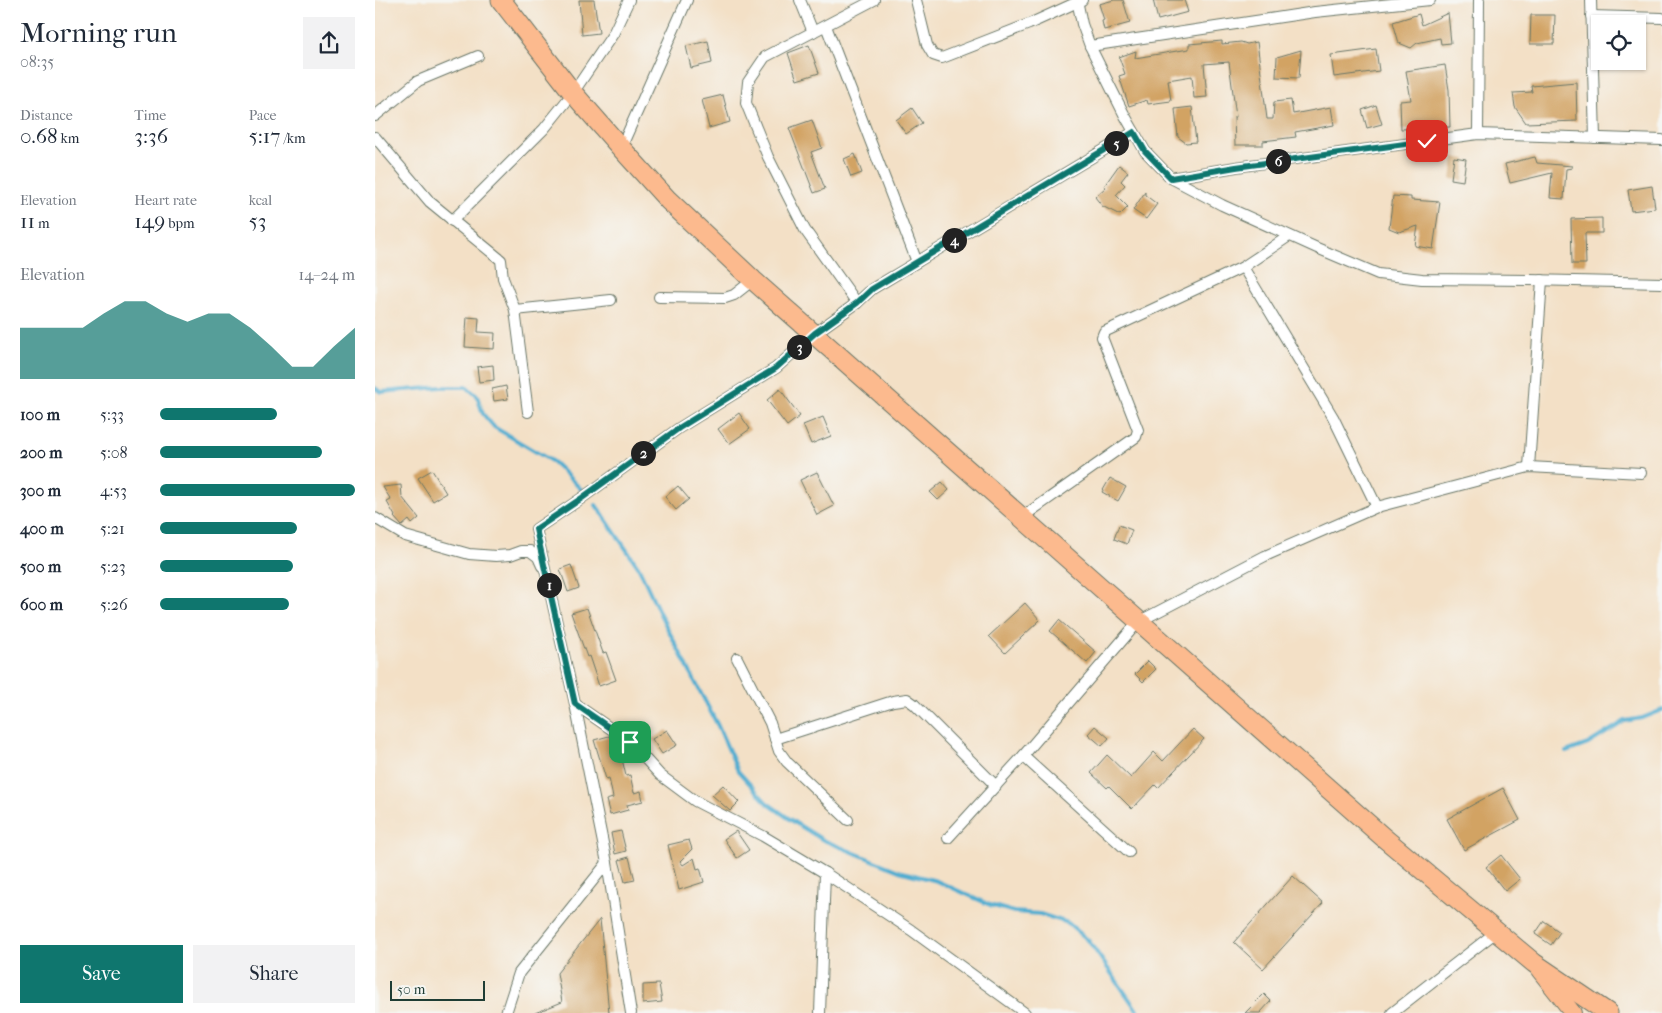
<!DOCTYPE html>
<html lang="en">
<head>
<meta charset="utf-8">
<style>
	body { margin:0; font-family:"IM FELL French Canon",serif; background:#f2f2f3; color:#1f2937; height:100vh; display:flex; flex-direction:column; font-size:19px; white-space:nowrap }
	* { box-sizing:border-box; margin:0 }
	p { font-size:16px; color:#747a83 }
	.icon { flex:none; width:28px; height:28px; fill:none; stroke:currentColor; stroke-width:2; stroke-linecap:round; stroke-linejoin:round }
	.map { position:relative; flex:1; overflow:hidden }
	.side { display:flex; flex-direction:column; background:#fff; width:375px }
	.side>* { flex:none }
	.buttons { position:absolute; left:1216px; top:15px; display:grid; gap:10px }
	.buttons a { display:grid; place-items:center; width:55px; height:55px; border-radius:0px; background:#fff; box-shadow:0 1px 4px #0004; font-size:25px }
	.scale { position:absolute; left:15px; bottom:12px; width:95px; box-sizing:border-box; padding-left:5px; border:2px solid #1f3d34; border-top:0; font-size:14px; line-height:18px; white-space:nowrap; color:#1f3d34; -webkit-text-stroke:4px #f6f6f2; paint-order:stroke }
	.pin { position:absolute; display:grid; place-items:center; width:42px; height:42px; color:#fff; margin:-21px; border-radius:10px; box-shadow:0 2px 8px #0006 }
	.km { position:absolute; width:25px; height:25px; margin:-12px; border-radius:50%; background:#222; color:#fff; font-size:14px; line-height:25px; text-align:center }
	.round { display:grid; place-items:center; flex:none; width:52px; height:52px; border-radius:0px; background:#f2f2f3 }
	.headline { display:flex; align-items:center; justify-content:space-between; height:85px; padding:0 20px }
	h1 { font-size:28px; font-weight:600; line-height:38px }
	.stats { display:grid; grid-template-columns:repeat(3,1fr); gap:8px; height:85px; padding:5px 20px }
	.stats div { display:grid; align-content:center }
	.stats b { font-size:21px; font-weight:600 }
	.stats small { font-size:14px; font-weight:400 }
	.stats p { font-size:14px }
	.chart { height:140px; padding:10px 20px }
	.chart p { display:flex; justify-content:space-between }
	.chart svg { width:100%; height:90px; margin-top:5px; fill:#0f766e; opacity:.7 }
	.cta { display:flex; gap:10px; margin-top:auto; padding:10px 20px }
	.cta a { flex:1; height:58px; border-radius:0px; background:#0f766e; color:#fff; font-size:20px; font-weight:600; line-height:58px; text-align:center }
	.cta a+a { background:#f2f2f3; color:#1f2937 }
	ul { padding:0 20px; list-style:none; font-size:16px }
	li { display:grid; grid-template-columns:80px 60px 1fr; align-items:center; height:38px }
	li i { height:12px; border-radius:6px; background:#0f766e }
	main { display:flex; flex:1; min-height:0 }
	.map>svg:first-child { display:block }
	.lines { fill:none; stroke-linecap:round; stroke-linejoin:round }
	.stream { stroke:#52add0; stroke-width:4 }
	.building { fill:#d2a364 }
	.street-casing { stroke:#697667; stroke-width:12 }
	.primary-casing { stroke:#697667; stroke-width:18 }
	.highway-casing { stroke:#697667; stroke-width:21 }
	.street { stroke:#fff; stroke-width:10 }
	.primary { stroke:#fcba8e; stroke-width:16 }
	.highway { stroke:#fcba8e; stroke-width:19 }
	.route-casing { stroke:#fff; stroke-width:10 }
	.route { stroke:#0f766e; stroke-width:6 }
</style>
</head>
<body>
<main>
<section class="side">
<div class="headline"><div><h1>Morning run</h1><p>08:35</p></div><a class="round"><svg class="icon" aria-label="share" viewBox="0 0 24 24"><path d="M12 15V3M7 8l5-5 5 5M5 13v7h14v-7"/></svg></a></div>
<div class="stats">
<div><p>Distance</p><b>0.68<small> km</small></b></div>
<div><p>Time</p><b>3:36</b></div>
<div><p>Pace</p><b>5:17<small> /km</small></b></div>
</div>
<div class="stats">
<div><p>Elevation</p><b>11<small> m</small></b></div>
<div><p>Heart rate</p><b>149<small> bpm</small></b></div>
<div><p>kcal</p><b>53</b></div>
</div>
<div class="chart"><p><span>Elevation</span>14–24 m</p>
<svg viewBox="0 0 160 44" preserveAspectRatio="none"><path d="M0 44V19L10 19L20 19L30 19L40 12L50 6L60 6L70 12L80 16L90 12L100 12L110 19L120 28L130 38L140 38L150 28L160 19V44z"/></svg>
</div>
<ul>
<li><b>100 m</b>5:33<i style="width:60%"></i></li>
<li><b>200 m</b>5:08<i style="width:83%"></i></li>
<li><b>300 m</b>4:53<i style="width:100%"></i></li>
<li><b>400 m</b>5:21<i style="width:70%"></i></li>
<li><b>500 m</b>5:23<i style="width:68%"></i></li>
<li><b>600 m</b>5:26<i style="width:66%"></i></li>
</ul>
<div class="cta"><a>Save</a><a>Share</a></div>
</section>
<div class="map">
<svg width="1287" height="1013" viewBox="0 0 1287 1013">
	<rect width="100%" height="100%" fill="#f6f6f2"/>
	<filter id="ink" filterUnits="userSpaceOnUse"><feTurbulence type="fractalNoise" baseFrequency=".02" numOctaves="2"/><feDisplacementMap in="SourceGraphic" scale="10" xChannelSelector="R" yChannelSelector="G"/><feConvolveMatrix kernelMatrix="1 2 1 2 8 2 1 2 1" color-interpolation-filters="sRGB"/></filter>
	<filter id="wash" filterUnits="userSpaceOnUse"><feTurbulence type="fractalNoise" baseFrequency=".0096" numOctaves="4" result="noise"/><feDisplacementMap in="SourceGraphic" scale="20" xChannelSelector="R" yChannelSelector="G"/><feGaussianBlur stdDeviation="1.12" result="paint"/><feColorMatrix in="noise" values="0 0 0 0 0 0 0 0 0 0 0 0 0 0 0 0 0 1.4 0 .05"/><feComposite in="paint" operator="in"/></filter>
	<g filter="url(#wash)">
		<rect width="100%" height="100%" fill="#f3e0c6"/>
		<g class="lines">
			<g class="stream">
				<polyline points="0,388 6,392 66,387 92,387 102,396 108,414 119,427 178,462 211,494"/>
				<polyline points="221,505 264,568 285,614 343,726 363,771 392,803 419,822 448,840 524,871 562,881 615,905 639,912 665,914 693,923 713,940 764,1013"/>
				<polyline points="1191,752 1213,744 1250,721 1267,718 1287,710"/>
			</g>
		</g>
		<g id="blocks">
			<g class="building">
				<polygon points="204,0 219,0 224,33 207,35"/>
				<polygon points="739,0 748,0 755,23 729,30 727,21 729,20 724,4"/>
				<polygon points="778,0 809,0 813,12 783,20"/>
				<polygon points="1073,13 1076,43 1066,44 1065,38 1042,43 1036,48 1024,43 1018,22 1044,14 1047,25"/>
				<polygon points="1156,15 1180,15 1179,44 1155,44"/>
				<polygon points="333,41 337,63 316,68 311,46"/>
				<polygon points="847,41 847,44 866,42 872,44 882,42 892,119 898,119 899,102 916,100 918,114 956,107 959,125 920,132 921,137 888,141 888,145 860,145 859,117 861,117 854,62 829,64 832,97 819,98 817,76 793,80 796,101 773,104 772,100 754,106 744,76 750,74 744,57 761,51 760,58 814,49 814,44"/>
				<polygon points="434,45 444,73 422,80 413,53"/>
				<polygon points="1001,49 1004,71 959,77 956,55"/>
				<polygon points="926,50 924,78 901,77 902,57"/>
				<polygon points="1070,65 1074,90 1075,127 1026,129 1025,101 1036,100 1031,71"/>
				<polygon points="1201,82 1202,121 1151,123 1140,107 1138,93 1157,92 1156,86"/>
				<polygon points="348,95 355,122 334,128 327,100"/>
				<polygon points="1001,105 1007,124 992,128 987,110"/>
				<polygon points="817,107 821,142 811,143 803,137 800,109"/>
				<polygon points="537,108 547,123 531,134 521,120"/>
				<polygon points="437,120 447,148 436,152 450,189 439,193 414,128"/>
				<polygon points="480,154 487,173 476,177 469,159"/>
				<polygon points="1079,157 1091,159 1088,181 1076,179"/>
				<polygon points="1160,157 1162,163 1197,166 1197,168 1191,169 1189,199 1175,198 1177,173 1135,183 1130,164"/>
				<polygon points="744,165 753,172 746,181 750,185 741,195 753,207 745,215 727,206 720,197 731,187 729,186"/>
				<polygon points="1277,186 1280,208 1256,211 1253,190"/>
				<polygon points="770,192 770,195 782,204 771,219 758,210"/>
				<polygon points="1018,196 1036,197 1036,200 1065,202 1058,249 1040,246 1043,226 1024,232 1014,228"/>
				<polygon points="1227,218 1227,233 1210,233 1211,264 1197,264 1196,219"/>
				<polygon points="92,317 104,318 103,332 120,333 119,349 90,347"/>
				<polygon points="118,365 119,380 104,382 102,367"/>
				<polygon points="131,386 133,399 119,401 117,389"/>
				<polygon points="405,389 425,416 412,426 392,400"/>
				<polygon points="364,413 375,429 354,444 343,429"/>
				<polygon points="448,417 456,436 436,444 428,425"/>
				<polygon points="57,470 71,493 58,501 43,478"/>
				<polygon points="442,472 459,506 442,515 425,480"/>
				<polygon points="735,478 751,487 743,501 727,492"/>
				<polygon points="567,482 574,490 563,500 555,492"/>
				<polygon points="26,485 27,497 44,518 37,524 34,520 27,526 19,517 20,516 12,502 16,500 8,487"/>
				<polygon points="303,486 314,499 301,510 290,497"/>
				<polygon points="744,525 757,530 752,544 739,539"/>
				<polygon points="196,565 204,588 193,592 185,569"/>
				<polygon points="650,603 665,620 630,653 614,636"/>
				<polygon points="212,608 228,653 231,652 241,680 224,686 214,656 212,657 196,613"/>
				<polygon points="684,620 721,652 712,663 675,631"/>
				<polygon points="773,661 781,669 768,682 760,674"/>
				<polygon points="720,726 734,738 727,746 713,734"/>
				<polygon points="818,729 829,739 783,788 780,785 757,809 734,786 732,788 716,773 732,755 756,778 779,752 788,761"/>
				<polygon points="292,730 302,745 287,754 277,739"/>
				<polygon points="234,736 243,742 251,776 255,775 259,793 266,791 268,801 252,805 253,810 235,815 231,800 238,798 234,778 231,779 219,740"/>
				<polygon points="348,785 364,802 355,811 337,795"/>
				<polygon points="1128,788 1145,820 1089,850 1072,819"/>
				<polygon points="246,831 251,851 240,854 236,833"/>
				<polygon points="361,831 374,850 362,858 349,839"/>
				<polygon points="314,840 317,849 305,861 308,865 319,858 322,869 325,868 329,882 304,890 293,845"/>
				<polygon points="1126,855 1145,879 1130,891 1111,867"/>
				<polygon points="254,857 260,880 250,882 244,860"/>
				<polygon points="918,876 948,903 888,969 859,942"/>
				<polygon points="225,919 234,1013 160,1013 187,1002 182,973"/>
				<polygon points="1169,921 1185,932 1176,945 1160,934"/>
				<polygon points="284,984 287,1002 268,1004 268,985"/>
				<polygon points="889,994 896,1001 885,1013 870,1013"/>
			</g>
		</g>
	</g>
	<g filter="url(#ink)">
		<use href="#blocks" fill-opacity="0" stroke="#697667" stroke-width="1"/>
		<g class="lines">
			<defs>
				<g id="street">
					<polyline points="425,0 438,32"/>
					<polyline points="541,0 552,45 558,55 567,58 654,24 707,0"/>
					<polyline points="702,0 707,24 715,46 749,114 770,151 796,178 847,205 942,248 1003,274 1047,279 1155,280 1287,283"/>
					<polyline points="1216,0 1220,138"/>
					<polyline points="1216,16 1287,18"/>
					<polyline points="451,26 542,262"/>
					<polyline points="715,46 940,12 1055,0"/>
					<polyline points="0,116 43,81 103,56"/>
					<polyline points="1103,134 1104,0"/>
					<polyline points="0,137 55,202 126,260 128,278 140,310 153,412"/>
					<polyline points="246,148 312,0"/>
					<polyline points="796,178 861,167 1103,134 1287,140"/>
					<polyline points="77,221 169,129 198,93 238,34 254,0"/>
					<polyline points="868,267 958,417 1002,507"/>
					<polyline points="284,297 350,298 359,295 378,280"/>
					<polyline points="482,303 430,230 393,157 371,103 373,82 390,57 499,0"/>
					<polyline points="140,310 236,300"/>
					<polyline points="1154,467 1167,280"/>
					<polyline points="0,518 30,536 94,554 121,556 135,555 146,551 155,551 163,557 167,566"/>
					<polyline points="646,518 761,437 763,430 727,337 729,332 868,267 914,236"/>
					<polyline points="362,658 395,723 404,751 412,762 473,820"/>
					<polyline points="200,704 255,742 285,775 320,801 388,836 450,873 536,930 650,1013"/>
					<polyline points="400,739 518,701 532,699 539,704 621,786"/>
					<polyline points="648,756 754,852"/>
					<polyline points="573,838 648,756 763,622 890,556 1002,507 1154,467 1266,473"/>
					<polyline points="131,1013 144,973 232,863"/>
					<polyline points="256,1013 232,863 200,704 161,529 207,498 304,428 401,368 440,333 482,303 497,289 759,132"/>
					<polyline points="445,1013 450,873"/>
					<polyline points="1017,1013 1121,932"/>
				</g>
				<polyline id="primary" points="1164,970 1198,1013"/>
				<polyline id="highway" points="126,0 198,93 246,148 293,200 378,280 1008,837 1159,963 1233,1013"/>
			</defs>
			<use href="#street" class="street-casing"/>
			<use href="#primary" class="primary-casing"/>
			<use href="#highway" class="highway-casing"/>
			<use href="#street" class="street"/>
			<use href="#primary" class="primary"/>
			<use href="#highway" class="highway"/>
		</g>
	</g>
	<g class="lines" filter="url(#ink)">
		<defs>
			<polyline id="route" points="255,742 200,704 161,529 207,498 304,428 401,368 440,333 482,303 497,289 759,132 770,151 796,178 861,167 1052,141"/>
		</defs>
		<use href="#route" class="route-casing"/>
		<use href="#route" class="route"/>
	</g>
</svg>
<div class="buttons">
<a><svg class="icon" aria-label="locate" viewBox="0 0 24 24"><circle cx="12" cy="12" r="6"/><path d="M12 2v4M12 18v4M2 12h4M18 12h4"/></svg></a>
</div>
<div class="scale">50 m</div>
<div class="pin" style="left:255px;top:742px;background:#1e9e55"><svg class="icon" aria-label="arrive" viewBox="0 0 24 24"><path d="M6 21V4h12l-3 4 3 4H6"/></svg></div>
<div class="pin" style="left:1052px;top:141px;background:#d93025"><svg class="icon" aria-label="check" viewBox="0 0 24 24"><path d="M5 12l5 5 9-10"/></svg></div>
<b class="km" style="left:174px;top:585px">1</b>
<b class="km" style="left:268px;top:453px">2</b>
<b class="km" style="left:424px;top:347px">3</b>
<b class="km" style="left:579px;top:240px">4</b>
<b class="km" style="left:741px;top:143px">5</b>
<b class="km" style="left:903px;top:161px">6</b>
</div>
</main>
</body>
</html>
